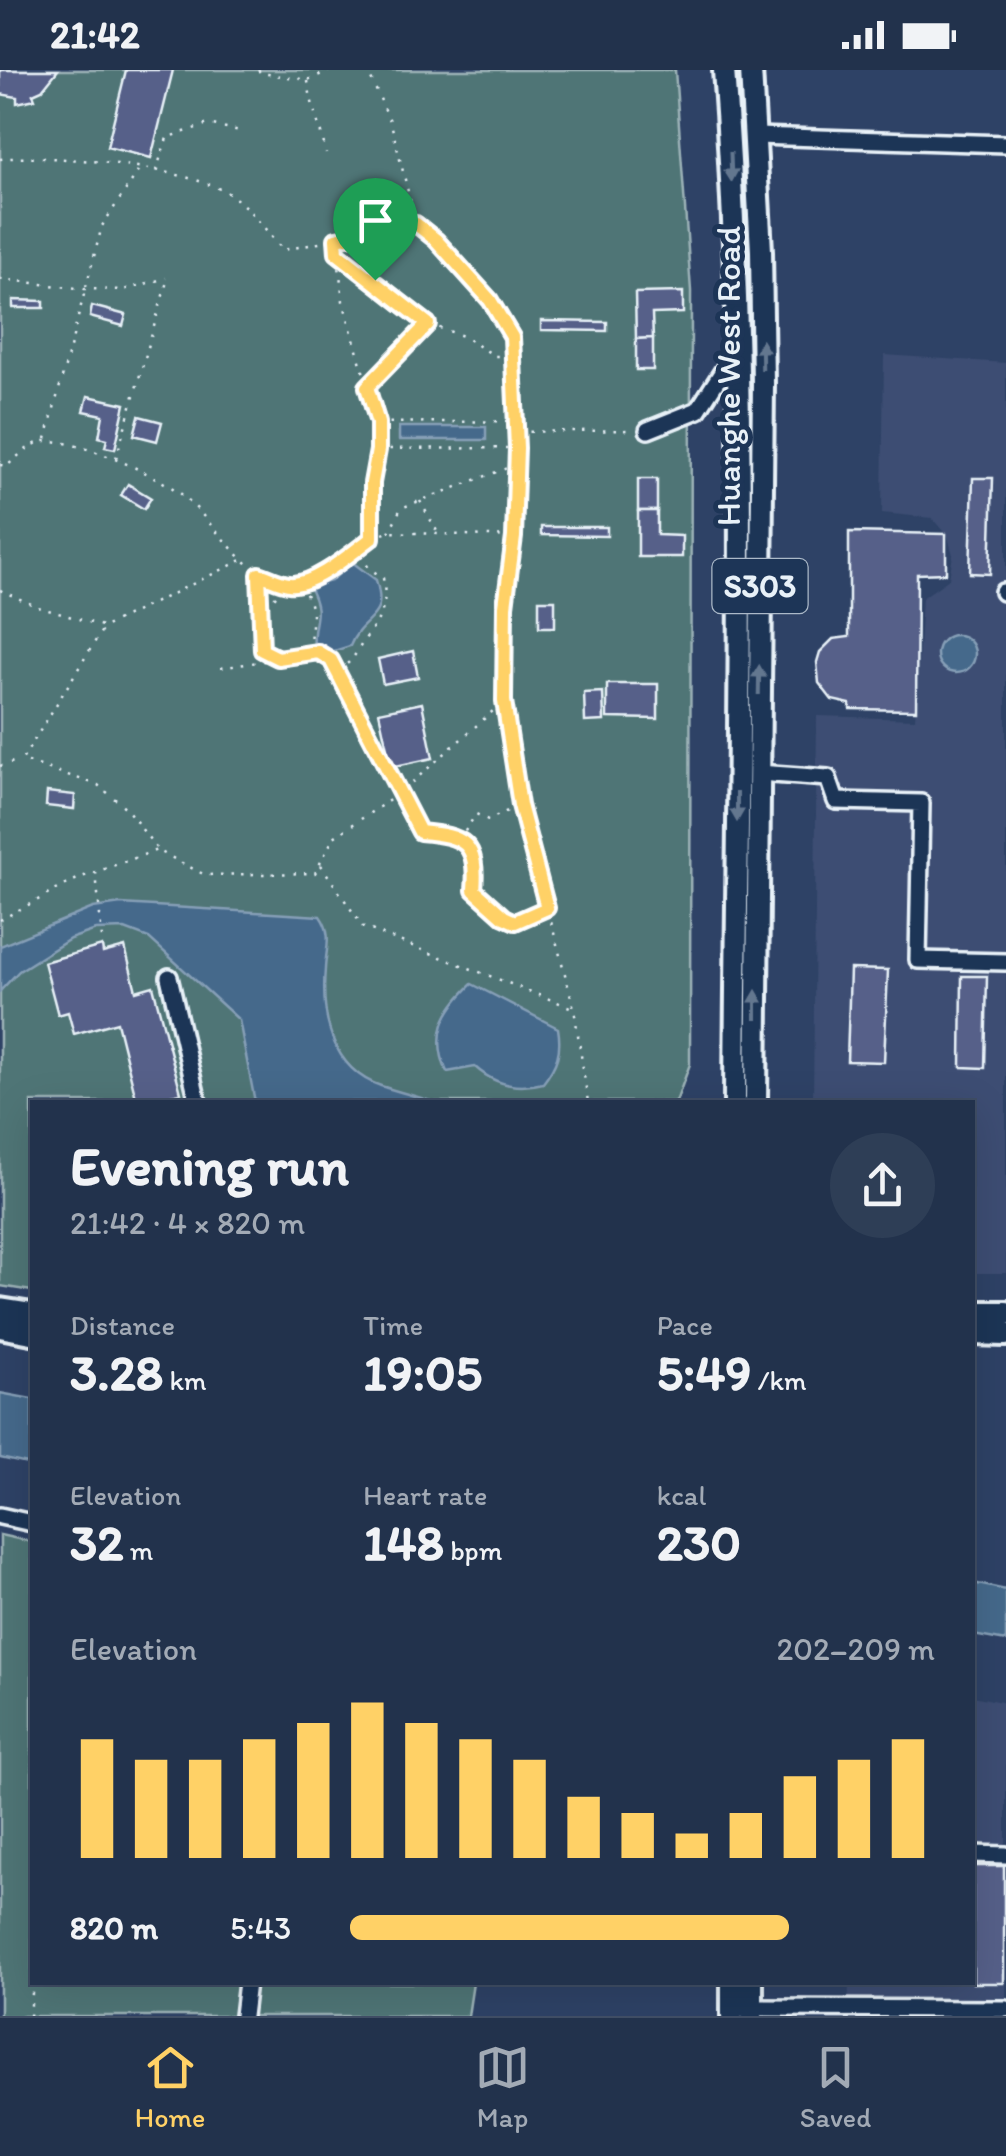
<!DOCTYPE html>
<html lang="en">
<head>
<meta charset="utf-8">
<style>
	body { margin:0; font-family:Itim,sans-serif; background:#2e3e56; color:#f1f3f6; height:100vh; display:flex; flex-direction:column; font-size:38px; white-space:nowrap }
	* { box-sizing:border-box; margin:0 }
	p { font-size:32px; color:#a2aab5 }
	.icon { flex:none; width:55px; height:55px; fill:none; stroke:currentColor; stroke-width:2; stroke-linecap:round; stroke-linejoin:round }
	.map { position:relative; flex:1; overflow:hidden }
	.drawer { position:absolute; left:30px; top:1030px; width:945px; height:885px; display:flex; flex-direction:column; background:#22324c; border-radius:0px; box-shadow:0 10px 40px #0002,0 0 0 2px #3f4d64 }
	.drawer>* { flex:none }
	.pin { position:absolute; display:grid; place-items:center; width:85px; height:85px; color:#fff; margin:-102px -42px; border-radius:50% 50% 50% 0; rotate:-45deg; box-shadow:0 0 10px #0007 }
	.pin .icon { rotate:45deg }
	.round { display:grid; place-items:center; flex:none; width:105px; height:105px; border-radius:52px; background:#2e3e56 }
	.overview { display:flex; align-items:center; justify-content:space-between; height:170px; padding:0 40px }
	h1 { font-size:55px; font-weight:700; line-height:75px }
	.metrics { display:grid; grid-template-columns:repeat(3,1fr); gap:15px; height:170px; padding:10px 40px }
	.metrics div { display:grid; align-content:center }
	.metrics b { font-size:50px; font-weight:700 }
	.metrics small { font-size:28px; font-weight:400 }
	.metrics p { font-size:28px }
	.chart { height:280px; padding:20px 40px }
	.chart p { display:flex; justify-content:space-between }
	.chart svg { width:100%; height:180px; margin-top:10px; stroke:#ffd166; stroke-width:6 }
	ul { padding:0 40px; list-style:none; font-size:32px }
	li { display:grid; grid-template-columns:160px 120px 1fr; align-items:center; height:75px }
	li i { height:25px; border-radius:12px; background:#ffd166 }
	.status { display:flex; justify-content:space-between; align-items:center; height:70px; padding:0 50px; background:#22324c; direction:ltr }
	.status svg { height:28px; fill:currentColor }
	.tabs { display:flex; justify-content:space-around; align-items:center; height:140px; border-top:2px solid #3f4d64; background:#22324c; font-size:28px; color:#a2aab5 }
	.tabs a { display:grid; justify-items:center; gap:5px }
	.tabs .on { color:#ffd166 }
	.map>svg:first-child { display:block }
	.built { fill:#3d4e73 }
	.green { fill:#4f7476; stroke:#9cb2b7; stroke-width:2.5 }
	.water { fill:#44698b; stroke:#869fb7; stroke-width:2.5 }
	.building { fill:#566189; stroke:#e8f1f8; stroke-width:2.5 }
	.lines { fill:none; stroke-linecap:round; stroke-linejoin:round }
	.minor-casing { stroke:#e8f1f8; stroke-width:22 }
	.major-casing { stroke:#e8f1f8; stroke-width:28 }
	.highway-casing { stroke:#e8f1f8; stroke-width:30 }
	.path { stroke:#e8f1f8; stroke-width:2.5; stroke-dasharray:2.5 8; stroke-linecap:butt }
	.minor { stroke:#1d3557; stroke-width:15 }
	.major { stroke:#1d3557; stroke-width:20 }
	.highway { stroke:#1d3557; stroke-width:22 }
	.oneway { fill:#64778f }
	.route-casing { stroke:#fff; stroke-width:20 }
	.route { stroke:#ffd166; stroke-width:12 }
	.labels { text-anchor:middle; stroke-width:10; stroke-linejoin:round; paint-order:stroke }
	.shield { fill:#1d3557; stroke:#abb9c8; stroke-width:2.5 }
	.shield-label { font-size:32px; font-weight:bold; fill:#e8f1f8 }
	.street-label { font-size:35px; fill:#e8f1f8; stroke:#1d3557 }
</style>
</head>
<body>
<div class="status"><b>21:42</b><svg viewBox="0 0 49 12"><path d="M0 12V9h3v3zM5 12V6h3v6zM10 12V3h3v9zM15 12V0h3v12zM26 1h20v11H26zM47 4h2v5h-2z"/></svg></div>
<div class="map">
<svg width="1006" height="1946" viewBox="0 0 1006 1946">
	<rect width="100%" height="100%" fill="#2e4266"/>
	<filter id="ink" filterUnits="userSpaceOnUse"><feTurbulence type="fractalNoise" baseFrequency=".01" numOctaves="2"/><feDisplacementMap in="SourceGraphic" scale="20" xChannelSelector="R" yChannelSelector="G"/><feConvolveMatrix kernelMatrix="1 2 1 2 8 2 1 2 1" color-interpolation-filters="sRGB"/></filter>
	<g filter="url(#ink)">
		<g class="built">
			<polygon points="884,285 1006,293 1006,1203 973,1203 972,1032 813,1032 817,646 915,649 922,528 949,509 953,485 948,467 932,448 882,443"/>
			<polygon points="973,1626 1006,1633 1006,1946 848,1946 849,1913 972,1912"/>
		</g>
		<g class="green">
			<polygon points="0,0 675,0 691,221 690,994 676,1032 32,1032 32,1221 0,1216"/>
			<polygon points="0,1465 32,1472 32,1912 473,1913 468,1946 0,1946"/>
		</g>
		<g class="water">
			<rect x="399" y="357" width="87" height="13"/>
			<path d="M352 492 376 510C389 552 363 544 350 576L331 582 314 576C311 550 325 547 309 517L315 512 320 514 331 511Z"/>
			<circle cx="956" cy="584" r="19"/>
			<path d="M121 834 320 846C333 864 326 878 325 899 321 946 331 999 381 1016 399 1022 416 1026 434 1032H255L239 950 149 868 125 859 96 860 70 869 19 901 0 921V876L93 838Z"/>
			<path d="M472 914 558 958C562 981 557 995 543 1013 517 1020 495 1015 475 997L447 1002C431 965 444 941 472 914Z"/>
			<polygon points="0,1323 32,1329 32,1395 0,1388"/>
			<polygon points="973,1513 1006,1520 1006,1571 973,1565"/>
		</g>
		<g class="building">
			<polygon points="0,0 58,0 42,20 33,24 35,29 17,33 17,27 0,24"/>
			<polygon points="126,0 173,0 151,88 107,77"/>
			<polygon points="683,222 683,243 652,244 653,268 636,269 635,223"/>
			<polygon points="13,230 44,231 44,238 13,238"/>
			<polygon points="92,236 126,245 123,256 90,247"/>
			<polygon points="541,251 607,252 607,261 541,260"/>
			<polygon points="653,268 653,300 636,300 636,269"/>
			<polygon points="88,326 125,334 115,379 105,377 107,369 99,367 103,345 84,341"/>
			<polygon points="139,346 162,352 157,371 134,365"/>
			<polygon points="973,408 993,408 990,504 970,503"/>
			<rect x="638" y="409" width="19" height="32"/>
			<polygon points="128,414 151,428 144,439 121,425"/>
			<polygon points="638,441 657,441 657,465 682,466 682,487 638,487"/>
			<polygon points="541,457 607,457 607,466 541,465"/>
			<polygon points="849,462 946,464 946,503 917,504 916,640 850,639 850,634 832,630 819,613 817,592 820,582 833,569 849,567"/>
			<rect x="539" y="530" width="16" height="27"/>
			<polygon points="413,581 418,607 383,614 378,589"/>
			<polygon points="607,614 658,614 658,649 607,648"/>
			<polygon points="603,622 604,651 585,652 584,623"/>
			<polygon points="422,633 433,688 391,697 379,642"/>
			<polygon points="47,722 75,725 74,739 46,736"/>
			<polygon points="102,876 103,883 125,877 136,921 153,916 181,1023 137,1032 117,952 74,964 68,942 58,945 44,892"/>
			<polygon points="850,899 888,900 884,992 847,991"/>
			<polygon points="962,906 987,906 985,998 961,997"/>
			<rect x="973" y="1796" width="31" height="117"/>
		</g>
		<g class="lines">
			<defs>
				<g id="minor">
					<polyline points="756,66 1006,74"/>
					<polyline points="648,360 698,340 735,282"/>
					<polyline points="1003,522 1006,522"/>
					<polyline points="758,703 828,708 836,731 921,733 918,890 1006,892"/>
					<polyline points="169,907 198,1032"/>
					<polyline points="0,1446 32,1453"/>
					<polyline points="972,1784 1006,1785"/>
					<polyline points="752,1938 1006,1939"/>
					<polyline points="243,1946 247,1912"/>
				</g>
				<g id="major">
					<path d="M724 0C750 343 737 689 735 1032"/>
					<polyline points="751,0 761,181 763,314 756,1032"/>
					<polyline points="732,1946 732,1912"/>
					<polyline points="752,1946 752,1912"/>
				</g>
				<g id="highway">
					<polyline points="0,1240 32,1245"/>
					<polyline points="972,1243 1006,1243"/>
					<polyline points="0,1256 32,1262"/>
					<polyline points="972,1263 1006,1264"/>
				</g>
			</defs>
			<use href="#minor" class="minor-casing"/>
			<use href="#major" class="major-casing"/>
			<use href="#highway" class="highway-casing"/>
			<g class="path">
				<polyline points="258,0 261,3 308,10 331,0"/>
				<polyline points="367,0 391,53 416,154 436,170 490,230 512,267 517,378 514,467 505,536 504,631 520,735 574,938 588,1032"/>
				<path d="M308 11C311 36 321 59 326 83"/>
				<path d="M0 89C51 83 196 97 235 128 253 142 268 163 283 180L416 154"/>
				<polyline points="156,101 167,68 208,54 240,61"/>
				<polyline points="338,184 428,254 463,266 495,286 513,286"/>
				<polyline points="0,209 85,219 123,220 166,208"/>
				<polyline points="367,317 427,255"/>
				<polyline points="379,353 516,351"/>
				<polyline points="519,362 631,360"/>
				<polyline points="46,369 102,156 139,100"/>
				<polyline points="379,379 516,378"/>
				<polyline points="116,388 168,208"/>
				<path d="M0 395 7 396C17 387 31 373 45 371 77 369 165 407 187 429 216 456 250 513 292 514 319 514 351 483 372 468V413L378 379V353L343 231 336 169"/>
				<polyline points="420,431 438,463"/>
				<polyline points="389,462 401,438 515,395"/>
				<polyline points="373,467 389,462 514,467"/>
				<polyline points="259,505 262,580 277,587"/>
				<path d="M300 515C317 537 313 557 307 582"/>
				<polyline points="0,520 38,537 102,556"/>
				<polyline points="261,544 285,515"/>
				<polyline points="221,598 318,582 331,590 420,762 460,769 476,744 488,750 518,736"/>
				<path d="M338 599C353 593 356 582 365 569 381 547 388 538 383 508L369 498 356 479"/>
				<polyline points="0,696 20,690"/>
				<path d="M461 770C478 784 476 800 474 820L504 847 515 852 546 838"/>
				<polyline points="156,778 126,738 98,715 22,690 104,557 242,490"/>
				<polyline points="321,795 363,857 570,937"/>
				<polyline points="96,802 102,868"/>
				<polyline points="0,850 79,808 157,780 205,805 315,803 334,767 400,723 502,633"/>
				<polyline points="30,1946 33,1912"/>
			</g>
			<use href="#minor" class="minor"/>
			<use href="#major" class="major"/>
			<use href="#highway" class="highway"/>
		</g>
		<defs><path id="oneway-solid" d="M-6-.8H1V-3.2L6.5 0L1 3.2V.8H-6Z" transform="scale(2.5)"/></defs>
		<g class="oneway">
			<use href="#oneway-solid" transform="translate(731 97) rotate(88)"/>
			<use href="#oneway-solid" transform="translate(762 285) rotate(-91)"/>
			<use href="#oneway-solid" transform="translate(759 610) rotate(-89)"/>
			<use href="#oneway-solid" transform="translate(737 737) rotate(90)"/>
			<use href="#oneway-solid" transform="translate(756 935) rotate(-90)"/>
		</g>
	</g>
	<g class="lines" filter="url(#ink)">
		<defs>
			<path id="route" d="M416 154 436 170 490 230 512 267 517 378 514 467 505 536 504 631 520 735 547 838 515 852 504 847 474 820C478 772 465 766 420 762L331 590 318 582 278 588 262 580 259 504C269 507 279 513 289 514 313 517 353 482 372 468V413L378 380V353L367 317 428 254 337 183 336 169Z"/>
		</defs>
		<use href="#route" class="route-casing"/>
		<use href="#route" class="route"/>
	</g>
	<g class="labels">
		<rect class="shield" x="712.5" y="489" width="95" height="54" rx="8"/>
		<g class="shield-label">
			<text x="760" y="527">S303</text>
		</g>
		<g class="street-label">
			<text transform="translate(728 306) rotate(-90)" y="12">Huanghe West Road</text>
		</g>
	</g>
</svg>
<div class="pin" style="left:375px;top:210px;background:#1e9e55"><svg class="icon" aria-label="arrive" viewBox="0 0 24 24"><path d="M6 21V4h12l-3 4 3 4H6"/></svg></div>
<section class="drawer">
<div class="overview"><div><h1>Evening run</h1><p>21:42 · 4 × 820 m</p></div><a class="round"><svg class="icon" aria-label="share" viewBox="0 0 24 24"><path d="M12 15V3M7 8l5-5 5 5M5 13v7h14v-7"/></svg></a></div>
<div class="metrics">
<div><p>Distance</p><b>3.28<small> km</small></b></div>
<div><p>Time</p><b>19:05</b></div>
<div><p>Pace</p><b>5:49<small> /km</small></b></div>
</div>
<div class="metrics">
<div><p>Elevation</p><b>32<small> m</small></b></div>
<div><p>Heart rate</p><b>148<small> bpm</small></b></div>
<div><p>kcal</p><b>230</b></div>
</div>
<div class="chart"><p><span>Elevation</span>202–209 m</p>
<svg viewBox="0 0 160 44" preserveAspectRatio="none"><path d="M5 44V15M15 44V20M25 44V20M35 44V15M45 44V11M55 44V6M65 44V11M75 44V15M85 44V20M95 44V29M105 44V33M115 44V38M125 44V33M135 44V24M145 44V20M155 44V15"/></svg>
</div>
<ul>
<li><b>820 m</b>5:43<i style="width:75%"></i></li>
</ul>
</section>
</div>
<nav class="tabs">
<a class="on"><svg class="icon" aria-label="home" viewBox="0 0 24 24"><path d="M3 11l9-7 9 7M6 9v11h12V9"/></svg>Home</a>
<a><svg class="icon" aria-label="map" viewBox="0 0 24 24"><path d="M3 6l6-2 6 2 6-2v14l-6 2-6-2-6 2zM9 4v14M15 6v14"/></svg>Map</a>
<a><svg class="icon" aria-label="saved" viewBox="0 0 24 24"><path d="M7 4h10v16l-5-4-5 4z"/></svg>Saved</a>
</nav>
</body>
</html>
